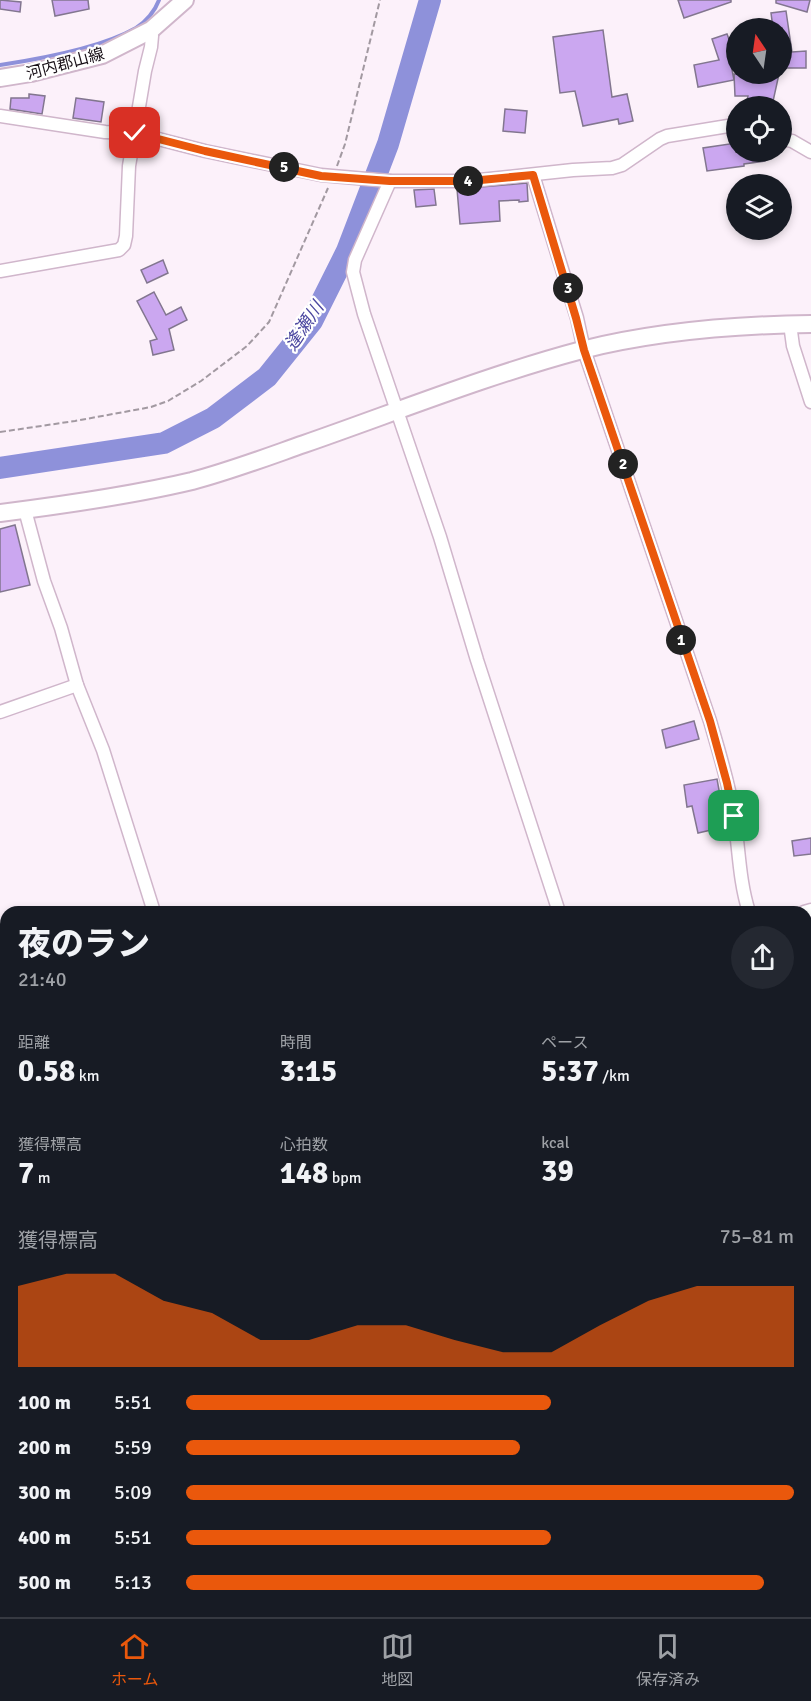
<!DOCTYPE html>
<html lang="ja">
<head>
<meta charset="utf-8">
<style>
	body { margin:0; font-family:Signika,"Noto Sans JP",sans-serif; background:#242831; color:#f1f3f6; height:100vh; display:flex; flex-direction:column; font-size:22px; white-space:nowrap }
	* { box-sizing:border-box; margin:0 }
	p { font-size:20px; color:#9ea1a6 }
	.icon { flex:none; width:33px; height:33px; fill:none; stroke:currentColor; stroke-width:2; stroke-linecap:round; stroke-linejoin:round }
	.map { position:relative; flex:1; overflow:hidden }
	.panel { position:absolute; left:0px; top:906px; width:812px; height:711px; display:flex; flex-direction:column; background:#171b24; border-radius:18px 18px 0 0; box-shadow:0 3px 9px #0003 }
	.panel>* { flex:none }
	.needle { width:39px; rotate:347deg }
	.fabs { position:absolute; left:726px; top:18px; display:grid; gap:12px }
	.fabs a { display:grid; place-items:center; width:66px; height:66px; border-radius:50%; background:#171b24; box-shadow:0 3px 9px #0003; font-size:30px }
	.pin { position:absolute; display:grid; place-items:center; width:51px; height:51px; color:#fff; margin:-26px; border-radius:12px; box-shadow:0 3px 9px #0006 }
	.km { position:absolute; width:30px; height:30px; margin:-15px; border-radius:50%; background:#222; color:#fff; font-size:16px; line-height:30px; text-align:center }
	.round { display:grid; place-items:center; flex:none; width:63px; height:63px; border-radius:32px; background:#242831 }
	.headline { display:flex; align-items:center; justify-content:space-between; height:102px; padding:0 18px }
	h1 { font-size:33px; font-weight:800; line-height:45px }
	.figures { display:grid; grid-template-columns:repeat(3,1fr); gap:9px; height:102px; padding:6px 18px }
	.figures div { display:grid; align-content:center }
	.figures b { font-size:30px; font-weight:800 }
	.figures small { font-size:16px; font-weight:400 }
	.figures p { font-size:16px }
	.chart { height:168px; padding:12px 18px }
	.chart p { display:flex; justify-content:space-between }
	.chart svg { width:100%; height:108px; margin-top:6px; fill:#ea580c; opacity:.7 }
	ul { padding:0 18px; list-style:none; font-size:20px }
	li { display:grid; grid-template-columns:96px 72px 1fr; align-items:center; height:45px }
	li i { height:15px; border-radius:8px; background:#ea580c }
	.dock { display:flex; justify-content:space-around; align-items:center; height:84px; border-top:2px solid #363941; background:#171b24; font-size:16px; color:#9ea1a6 }
	.dock a { display:grid; justify-items:center; gap:3px }
	.dock .current { color:#ea580c }
	.map>svg:first-child { display:block }
	.green { fill:#f6aeaa }
	.lines { fill:none; stroke-linecap:round; stroke-linejoin:round }
	.stream { stroke:#8e91da; stroke-width:4 }
	.river { stroke:#8e91da; stroke-width:22 }
	.building { fill:#cba7f0; stroke:#82768f; stroke-width:1.5 }
	.street-casing { stroke:#d0b6cb; stroke-width:15 }
	.secondary-casing { stroke:#d0b6cb; stroke-width:20 }
	.path { stroke:#a299a1; stroke-width:2; stroke-dasharray:6 3; stroke-linecap:butt }
	.street { stroke:#fff; stroke-width:12 }
	.secondary { stroke:#fff; stroke-width:16 }
	.route-casing { stroke:#fff; stroke-width:12 }
	.route { stroke:#ea580c; stroke-width:8 }
	.labels { text-anchor:middle; stroke-width:4.5; stroke-linejoin:round; paint-order:stroke }
	.street-label { font-size:16px; fill:#181017; stroke:#fff }
	.water-label { font-size:18px; font-style:italic; fill:#4c48a0; stroke:#fff }
</style>
</head>
<body>
<div class="map">
<svg width="811" height="1617" viewBox="0 0 811 1617">
	<rect width="100%" height="100%" fill="#fcf1fa"/>
	<polygon class="green" points="6,1084 6,1506 0,1505 0,1086"/>
	<g class="lines">
		<path class="stream" d="M0 65C40 59 101 48 136 28 146 22 155 11 159 0"/>
		<polyline class="river" points="0,468 164,443 213,418 267,377 312,321 347,251 388,144 430,0"/>
	</g>
	<g class="building">
		<polygon points="0,0 21,2 20,12 0,9"/>
		<polygon points="52,0 88,0 89,9 55,16"/>
		<polygon points="678,0 731,0 731,2 684,18"/>
		<polygon points="776,0 810,0 807,12 776,3"/>
		<polygon points="786,11 792,52 806,51 806,68 782,68 782,28 773,28 771,13"/>
		<polygon points="603,30 612,97 627,94 633,121 619,124 618,119 583,126 575,91 560,93 553,37"/>
		<polygon points="727,34 732,47 728,49 734,80 698,87 694,65 719,60 712,39"/>
		<polygon points="734,74 779,74 772,106 746,106 748,96 735,96"/>
		<polygon points="29,94 45,96 42,114 10,109 11,98 29,98"/>
		<polygon points="76,98 104,102 101,122 73,118"/>
		<polygon points="505,109 527,111 525,133 503,131"/>
		<polygon points="736,143 736,152 767,152 765,161 744,164 744,166 707,171 703,148"/>
		<polygon points="527,183 528,201 519,202 519,200 499,201 500,221 460,224 457,189"/>
		<polygon points="434,189 436,205 416,207 414,190"/>
		<polygon points="163,260 168,273 147,283 141,270"/>
		<polygon points="154,292 166,315 181,307 187,320 169,329 174,350 153,355 150,341 157,339 137,301"/>
		<polygon points="15,525 30,585 0,592 0,529"/>
		<polygon points="694,721 699,739 666,748 662,730"/>
		<polygon points="717,779 721,801 719,801 724,827 698,833 692,806 687,807 684,785"/>
		<polygon points="811,838 811,854 794,856 792,841"/>
	</g>
	<g class="lines">
		<defs>
			<g id="street">
				<polyline points="0,116 105,132 135,133 205,151 321,175 390,181 470,181 573,170 612,168 622,165 660,139 667,136 728,126 736,127"/>
				<polyline points="782,139 792,141 811,152"/>
				<path d="M533 175 577 318 584 350 710 721C719 752 729 783 734 816 739 848 739 881 749 912"/>
				<polyline points="390,181 355,260 353,272 364,314 440,537 477,660 559,912"/>
				<polyline points="0,271 119,250 124,245 126,236 129,166 145,71 151,47 152,36 151,30"/>
				<polyline points="790,324 793,346 811,402"/>
				<polyline points="25,510 44,581 61,628 77,685 103,750 154,912"/>
				<polyline points="0,712 77,685"/>
				<polyline points="804,912 811,910"/>
				<polyline points="0,1063 6,1060"/>
				<polyline points="806,1117 811,1134"/>
				<polyline points="806,1243 811,1241"/>
				<polyline points="0,1524 6,1524"/>
				<polyline points="180,1611 182,1617"/>
			</g>
			<g id="secondary">
				<polyline points="0,78 31,73 102,55 151,30 185,0"/>
				<path d="M0 513C64 505 129 496 192 481 230 471 267 457 304 444 396 412 488 375 582 350 657 331 734 325 811 324"/>
			</g>
		</defs>
		<use href="#street" class="street-casing"/>
		<use href="#secondary" class="secondary-casing"/>
		<g class="path">
			<polyline points="337,166 345,144 380,0"/>
			<polyline points="0,432 75,421 151,407 168,401 201,381 247,346 269,322 328,188"/>
		</g>
		<use href="#street" class="street"/>
		<use href="#secondary" class="secondary"/>
	</g>
	<g class="lines">
		<defs>
			<polyline id="route" points="135,133 205,151 321,176 390,181 470,181 533,175 576,318 584,350 710,721 727,783 734,816"/>
		</defs>
		<use href="#route" class="route-casing"/>
		<use href="#route" class="route"/>
	</g>
	<g class="labels">
		<g class="street-label">
			<text transform="translate(65 63) rotate(-15)" y="6">河内郡山線</text>
		</g>
		<g class="water-label">
			<text transform="translate(304 326) rotate(-56)" y="6">逢瀬川</text>
		</g>
	</g>
</svg>
<div class="fabs">
<a><svg class="needle" viewBox="-14 -14 28 28"><path d="M0-13l5 13h-10z" fill="#e53935"/><path d="M0 13l5-13h-10z" fill="#9ea1a6"/></svg></a>
<a><svg class="icon" aria-label="locate" viewBox="0 0 24 24"><circle cx="12" cy="12" r="6"/><path d="M12 2v4M12 18v4M2 12h4M18 12h4"/></svg></a>
<a><svg class="icon" aria-label="layers" viewBox="0 0 24 24"><path d="M12 4l9 5-9 5-9-5zM3 14l9 5 9-5"/></svg></a>
</div>
<div class="pin" style="left:734px;top:816px;background:#1e9e55"><svg class="icon" aria-label="arrive" viewBox="0 0 24 24"><path d="M6 21V4h12l-3 4 3 4H6"/></svg></div>
<div class="pin" style="left:135px;top:133px;background:#d93025"><svg class="icon" aria-label="check" viewBox="0 0 24 24"><path d="M5 12l5 5 9-10"/></svg></div>
<b class="km" style="left:681px;top:640px">1</b>
<b class="km" style="left:623px;top:464px">2</b>
<b class="km" style="left:568px;top:288px">3</b>
<b class="km" style="left:468px;top:181px">4</b>
<b class="km" style="left:284px;top:167px">5</b>
<section class="panel">
<div class="headline"><div><h1>夜のラン</h1><p>21:40</p></div><a class="round"><svg class="icon" aria-label="share" viewBox="0 0 24 24"><path d="M12 15V3M7 8l5-5 5 5M5 13v7h14v-7"/></svg></a></div>
<div class="figures">
<div><p>距離</p><b>0.58<small> km</small></b></div>
<div><p>時間</p><b>3:15</b></div>
<div><p>ペース</p><b>5:37<small> /km</small></b></div>
</div>
<div class="figures">
<div><p>獲得標高</p><b>7<small> m</small></b></div>
<div><p>心拍数</p><b>148<small> bpm</small></b></div>
<div><p>kcal</p><b>39</b></div>
</div>
<div class="chart"><p><span>獲得標高</span>75–81 m</p>
<svg viewBox="0 0 160 44" preserveAspectRatio="none"><path d="M0 44V11L10 6L20 6L30 17L40 22L50 33L60 33L70 27L80 27L90 33L100 38L110 38L120 27L130 17L140 11L150 11L160 11V44z"/></svg>
</div>
<ul>
<li><b>100 m</b>5:51<i style="width:60%"></i></li>
<li><b>200 m</b>5:59<i style="width:55%"></i></li>
<li><b>300 m</b>5:09<i style="width:100%"></i></li>
<li><b>400 m</b>5:51<i style="width:60%"></i></li>
<li><b>500 m</b>5:13<i style="width:95%"></i></li>
</ul>
</section>
</div>
<nav class="dock">
<a class="current"><svg class="icon" aria-label="home" viewBox="0 0 24 24"><path d="M3 11l9-7 9 7M6 9v11h12V9"/></svg>ホーム</a>
<a><svg class="icon" aria-label="map" viewBox="0 0 24 24"><path d="M3 6l6-2 6 2 6-2v14l-6 2-6-2-6 2zM9 4v14M15 6v14"/></svg>地図</a>
<a><svg class="icon" aria-label="saved" viewBox="0 0 24 24"><path d="M7 4h10v16l-5-4-5 4z"/></svg>保存済み</a>
</nav>
</body>
</html>
